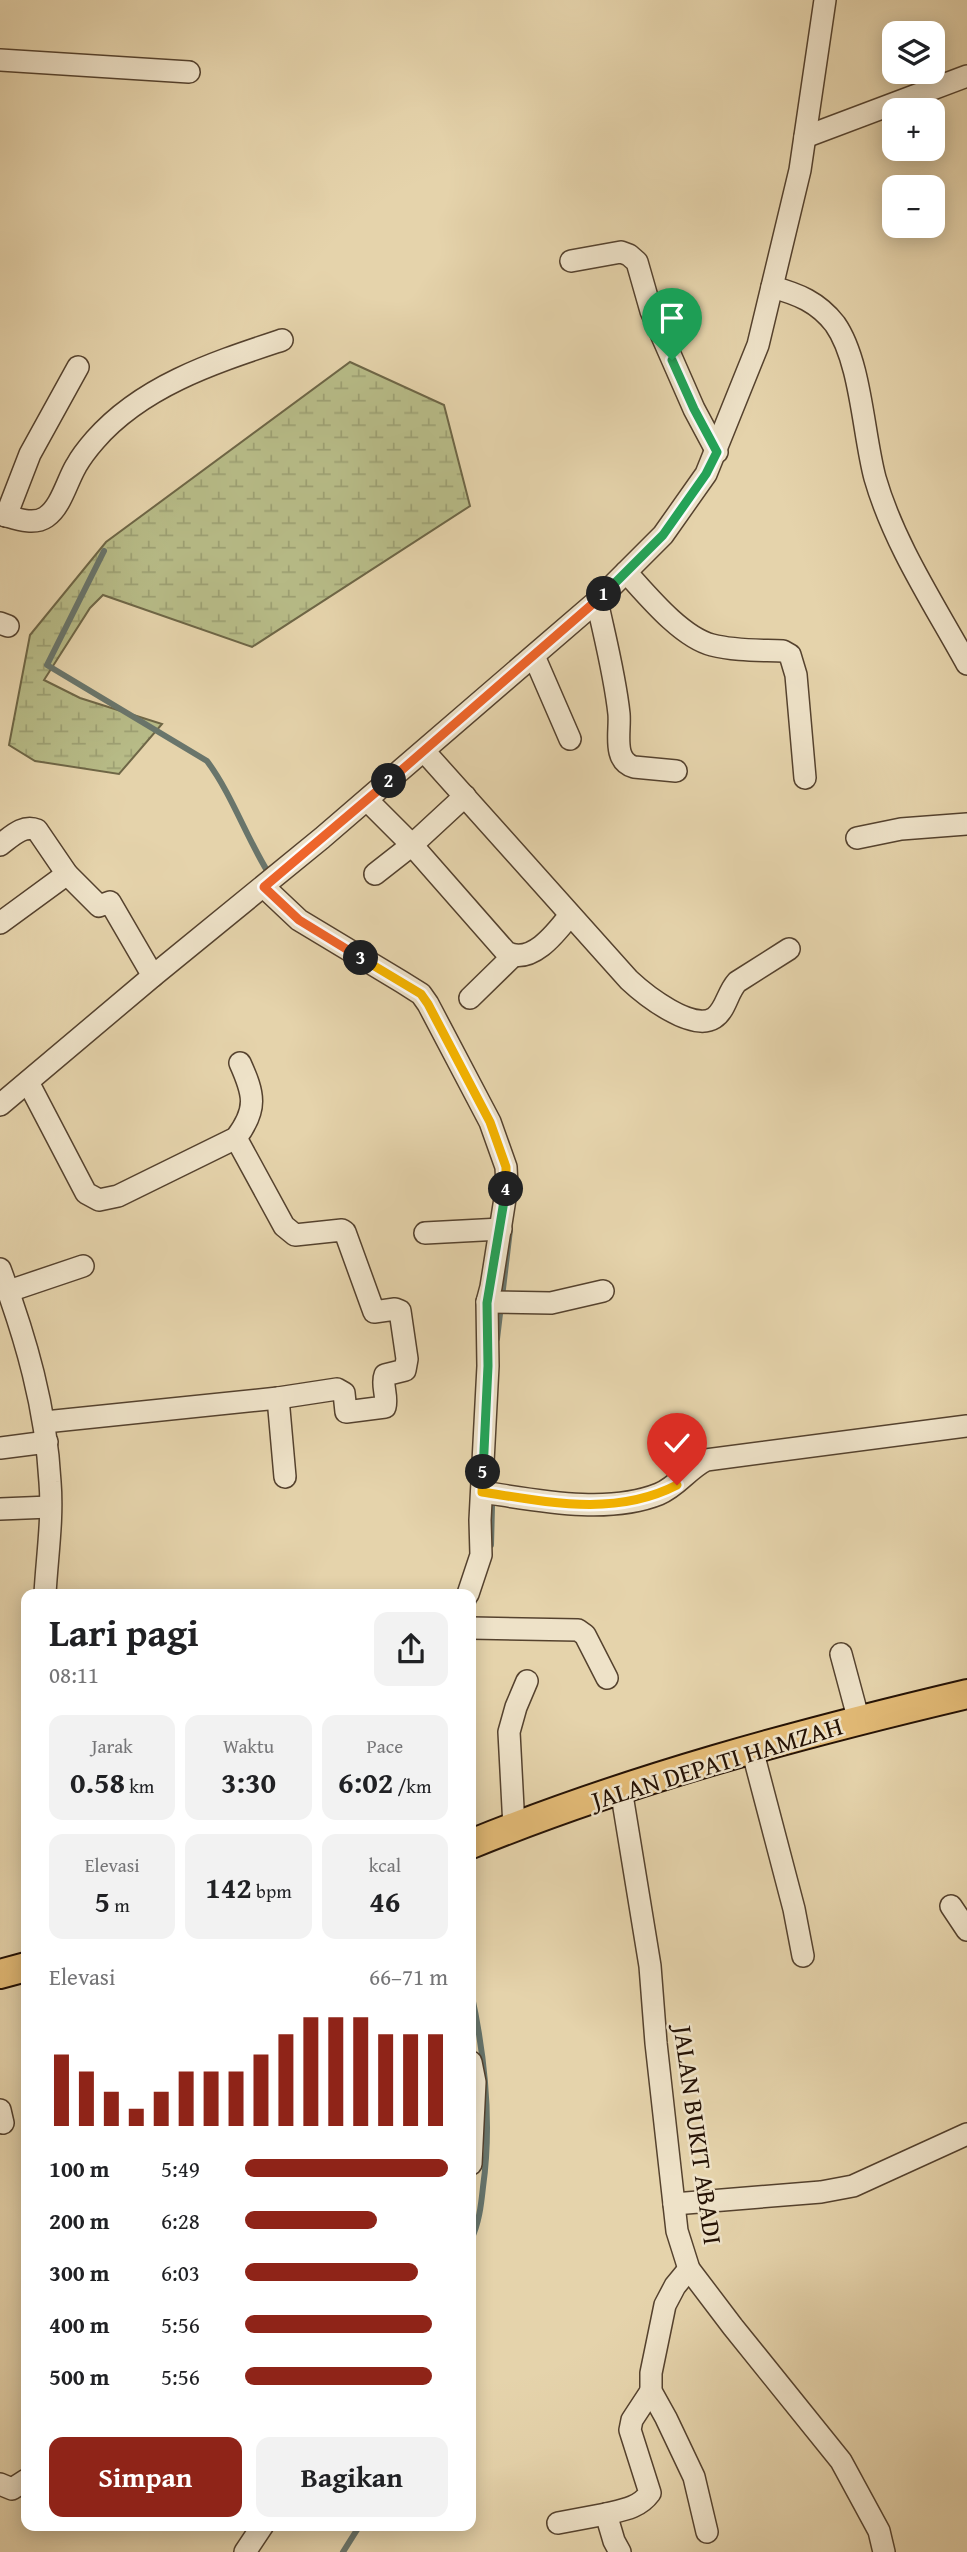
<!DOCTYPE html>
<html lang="id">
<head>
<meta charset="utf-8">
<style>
	body { margin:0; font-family:"Gentium Book Plus",serif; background:#f2f2f2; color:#202124; height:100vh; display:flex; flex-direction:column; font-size:26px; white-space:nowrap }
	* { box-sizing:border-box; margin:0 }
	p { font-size:23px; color:#757577 }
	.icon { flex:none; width:38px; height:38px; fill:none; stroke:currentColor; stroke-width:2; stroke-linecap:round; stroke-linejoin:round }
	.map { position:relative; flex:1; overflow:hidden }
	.details { position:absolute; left:21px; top:1589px; width:455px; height:942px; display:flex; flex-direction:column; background:#fff; border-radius:14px; box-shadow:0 4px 18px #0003 }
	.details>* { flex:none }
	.buttons { position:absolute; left:882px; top:21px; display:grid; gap:14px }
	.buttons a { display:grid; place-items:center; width:63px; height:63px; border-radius:14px; background:#fff; box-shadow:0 4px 18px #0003; font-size:35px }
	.pin { position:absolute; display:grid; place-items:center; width:60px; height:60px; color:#fff; margin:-72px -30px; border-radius:50% 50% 50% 0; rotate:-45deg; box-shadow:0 0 7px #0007 }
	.pin .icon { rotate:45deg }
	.km { position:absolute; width:35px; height:35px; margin:-18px; border-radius:50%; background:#222; color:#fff; font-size:19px; line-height:35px; text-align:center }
	.round { display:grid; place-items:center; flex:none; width:74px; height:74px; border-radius:14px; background:#f2f2f2 }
	.headline { display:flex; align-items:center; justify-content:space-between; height:119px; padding:0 28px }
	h1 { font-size:38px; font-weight:600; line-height:52px }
	.stats { display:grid; grid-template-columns:repeat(3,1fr); gap:10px; height:119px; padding:7px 28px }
	.stats div { display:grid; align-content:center; border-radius:14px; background:#f2f2f2; text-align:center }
	.stats b { font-size:30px; font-weight:600 }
	.stats small { font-size:19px; font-weight:400 }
	.stats p { font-size:19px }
	.chart { height:196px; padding:14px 28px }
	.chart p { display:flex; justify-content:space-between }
	.chart svg { width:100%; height:126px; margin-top:7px; stroke:#8f2418; stroke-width:6 }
	.action { display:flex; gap:14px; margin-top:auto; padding:14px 28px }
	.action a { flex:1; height:80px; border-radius:14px; background:#8f2418; color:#fff; font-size:28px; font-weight:600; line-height:80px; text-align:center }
	.action a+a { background:#f2f2f2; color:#202124 }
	ul { padding:0 28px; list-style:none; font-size:23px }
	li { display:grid; grid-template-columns:112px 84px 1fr; align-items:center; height:52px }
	li i { height:18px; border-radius:9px; background:#8f2418 }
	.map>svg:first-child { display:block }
	.wetland { fill:url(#wetland-marsh); stroke:#6e6646; stroke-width:2 }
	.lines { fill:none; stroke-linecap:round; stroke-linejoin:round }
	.stream { stroke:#69756b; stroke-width:6 }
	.minor-casing { stroke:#55422e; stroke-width:24 }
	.major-casing { stroke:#251205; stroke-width:32 }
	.minor { stroke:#eee2c8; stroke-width:21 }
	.major { stroke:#e2ba76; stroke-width:28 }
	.split-1-casing { stroke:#fff; stroke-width:14 }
	.split-2-casing { stroke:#fff; stroke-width:14 }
	.split-3-casing { stroke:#fff; stroke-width:14 }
	.split-4-casing { stroke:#fff; stroke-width:14 }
	.split-5-casing { stroke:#fff; stroke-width:14 }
	.split-6-casing { stroke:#fff; stroke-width:14 }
	.split-1 { stroke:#22a559; stroke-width:9 }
	.split-2 { stroke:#f0652b; stroke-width:9 }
	.split-3 { stroke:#f0652b; stroke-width:9 }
	.split-4 { stroke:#f5b400; stroke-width:9 }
	.split-5 { stroke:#22a559; stroke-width:9 }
	.split-6 { stroke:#f5b400; stroke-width:9 }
	.labels { text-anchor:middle; stroke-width:5; stroke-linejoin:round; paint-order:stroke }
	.street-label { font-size:26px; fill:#251205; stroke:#eee2c8 }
</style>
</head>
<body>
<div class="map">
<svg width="967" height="2552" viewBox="0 0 967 2552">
	<defs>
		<pattern id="wetland-marsh" width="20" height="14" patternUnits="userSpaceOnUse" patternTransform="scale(1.75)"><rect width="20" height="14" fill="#b7bb87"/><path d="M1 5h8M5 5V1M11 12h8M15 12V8" fill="none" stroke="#9da073"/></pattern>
	</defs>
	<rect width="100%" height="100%" fill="#e5d3ab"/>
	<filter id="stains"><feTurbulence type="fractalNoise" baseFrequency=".00286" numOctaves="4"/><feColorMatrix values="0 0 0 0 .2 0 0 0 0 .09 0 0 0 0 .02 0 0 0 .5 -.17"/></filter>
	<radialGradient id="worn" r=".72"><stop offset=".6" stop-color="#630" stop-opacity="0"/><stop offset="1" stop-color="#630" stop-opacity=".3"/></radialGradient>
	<polygon class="wetland" points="350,362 444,405 470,506 252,647 103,595 90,608 44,680 80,698 162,724 119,774 35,761 9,745 30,635 106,542"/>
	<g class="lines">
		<g class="stream">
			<path d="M104 551 47 665 207 761C233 796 247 840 271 877"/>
			<polyline points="497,1339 510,1230"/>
			<polyline points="491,1545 493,1468"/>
			<polyline points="471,1610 476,1595"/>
			<path d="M471 1992C485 2056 492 2123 483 2187 481 2206 479 2223 471 2240"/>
			<polyline points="343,2552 360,2525"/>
		</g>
		<defs>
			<g id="minor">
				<polyline points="0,60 189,72"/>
				<polyline points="805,137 967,76"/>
				<polyline points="571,261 621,252 629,255 637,262 651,311 694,409 717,452"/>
				<path d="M772 287C798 294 818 302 835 324 861 361 863 433 875 478 894 544 934 604 967 664"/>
				<path d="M0 514C15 518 33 526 46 517 61 507 67 481 76 466 81 457 88 448 95 440 143 385 216 362 282 340"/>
				<polyline points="6,516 30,454 78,367"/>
				<path d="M626 572C647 595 681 637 712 645 735 651 760 650 783 651L790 655 796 675 805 778"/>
				<path d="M597 601C605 638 615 676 619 714 620 726 617 740 620 752 622 760 627 765 634 767L676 771"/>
				<polyline points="0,623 8,626"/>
				<polyline points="534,656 570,739"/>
				<path d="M424 751 629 980C645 995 692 1032 714 1018 726 1010 727 993 737 982L789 949"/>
				<path d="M367 800 412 845 506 952C531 966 556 933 570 915"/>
				<polyline points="857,838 901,829 967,824"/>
				<path d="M0 845C11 837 23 824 37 830L67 874 99 906 110 902 153 976"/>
				<polyline points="375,874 412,845 465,796"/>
				<polyline points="264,887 299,920 402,982 421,994 428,1004 490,1122 506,1167 507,1186 491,1287 487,1302 488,1366 480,1520 481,1555 468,1594"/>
				<polyline points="0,923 67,874"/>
				<polyline points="470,998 513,956"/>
				<path d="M28 1082 86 1193 99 1200 118 1196 236 1138C258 1109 254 1094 240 1063"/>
				<polyline points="0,1105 153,976 322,838 597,601 663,535 706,474 758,345 800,170 825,0"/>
				<polyline points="425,1233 501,1229"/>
				<path d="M0 1269C26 1338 46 1408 50 1482 53 1519 47 1557 45 1594"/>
				<polyline points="9,1291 83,1266"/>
				<polyline points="487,1302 551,1303 603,1291"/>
				<polyline points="278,1398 285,1477"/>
				<path d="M45 1422 278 1398 337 1389 344 1393 346 1412 385 1407C388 1396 381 1385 385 1375L405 1370 407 1359 400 1311 395 1309 374 1312 345 1232 342 1230 295 1235 284 1226 236 1138"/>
				<polyline points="0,1448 47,1442"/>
				<path d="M482 1492C536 1500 607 1515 659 1494 678 1486 688 1469 706 1460L967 1426"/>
				<polyline points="0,1509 50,1507"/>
				<polyline points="471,1628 578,1630 585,1635 607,1678"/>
				<polyline points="841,1654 859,1721"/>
				<polyline points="752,1749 794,1909 803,1956"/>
				<polyline points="621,1789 650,1966 656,2043 677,2231 689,2269 733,2327 841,2461 879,2531 884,2552"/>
				<polyline points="514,1827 509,1732 516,1707 527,1681"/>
				<polyline points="951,1906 967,1930"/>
				<polyline points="471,2062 475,2082 471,2164"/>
				<polyline points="0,2110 3,2123"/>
				<polyline points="674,2204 821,2192 853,2186 967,2134"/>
				<polyline points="689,2269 675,2286 665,2305 651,2373 651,2391 666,2418 694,2477 707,2532"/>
				<polyline points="0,2484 12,2489 26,2480"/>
				<polyline points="558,2523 606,2514"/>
				<polyline points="245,2552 263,2525"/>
				<path d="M620 2552 614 2541 606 2514C623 2510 639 2508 650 2493L630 2430 632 2420 651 2391"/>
			</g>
			<g id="major">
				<path d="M471 1844C631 1779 798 1734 967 1694"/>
				<polyline points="0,1974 26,1967"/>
			</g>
		</defs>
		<use href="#minor" class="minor-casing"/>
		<use href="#major" class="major-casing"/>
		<use href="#minor" class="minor"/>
		<use href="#major" class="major"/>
	</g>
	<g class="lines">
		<defs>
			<polyline id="split-1" points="604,594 663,535 706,474 717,452 694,409 672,360"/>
			<polyline id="split-2" points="389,781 604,594"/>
			<polyline id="split-3" points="361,958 299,920 264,887 389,781"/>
			<polyline id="split-4" points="361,958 421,994 428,1004 490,1122 506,1167 506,1189"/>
			<polyline id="split-5" points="483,1472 488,1366 487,1303 506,1189"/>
			<path id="split-6" d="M483 1472 482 1492C548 1502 615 1517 677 1485"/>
		</defs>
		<use href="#split-1" class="split-1-casing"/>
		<use href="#split-2" class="split-2-casing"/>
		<use href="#split-3" class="split-3-casing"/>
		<use href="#split-4" class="split-4-casing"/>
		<use href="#split-5" class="split-5-casing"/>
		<use href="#split-6" class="split-6-casing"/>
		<use href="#split-1" class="split-1"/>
		<use href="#split-2" class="split-2"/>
		<use href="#split-3" class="split-3"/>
		<use href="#split-4" class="split-4"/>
		<use href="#split-5" class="split-5"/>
		<use href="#split-6" class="split-6"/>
	</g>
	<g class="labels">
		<g class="street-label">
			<text transform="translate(717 1763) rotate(-17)" y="9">JALAN DEPATI HAMZAH</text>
			<text transform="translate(698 2135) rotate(82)" y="9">JALAN BUKIT ABADI</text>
		</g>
	</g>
	<rect width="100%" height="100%" filter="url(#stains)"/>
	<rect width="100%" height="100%" fill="url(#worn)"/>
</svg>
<div class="buttons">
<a><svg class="icon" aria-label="layers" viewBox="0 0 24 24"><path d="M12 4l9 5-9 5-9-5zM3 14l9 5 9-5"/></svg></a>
<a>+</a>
<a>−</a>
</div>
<div class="pin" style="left:672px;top:360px;background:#1e9e55"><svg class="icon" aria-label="arrive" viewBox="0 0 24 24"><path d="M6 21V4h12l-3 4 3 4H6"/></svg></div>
<div class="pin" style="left:677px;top:1485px;background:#d93025"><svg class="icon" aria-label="check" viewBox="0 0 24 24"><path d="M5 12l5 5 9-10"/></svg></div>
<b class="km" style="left:604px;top:594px">1</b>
<b class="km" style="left:389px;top:781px">2</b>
<b class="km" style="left:361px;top:958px">3</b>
<b class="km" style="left:506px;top:1189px">4</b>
<b class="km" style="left:483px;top:1472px">5</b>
<section class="details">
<div class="headline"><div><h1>Lari pagi</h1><p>08:11</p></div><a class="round"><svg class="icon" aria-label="share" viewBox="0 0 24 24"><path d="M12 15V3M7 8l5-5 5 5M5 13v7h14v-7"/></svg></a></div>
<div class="stats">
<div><p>Jarak</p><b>0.58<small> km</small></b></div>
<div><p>Waktu</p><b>3:30</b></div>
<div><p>Pace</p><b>6:02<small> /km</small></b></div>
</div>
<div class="stats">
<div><p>Elevasi</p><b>5<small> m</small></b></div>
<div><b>142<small> bpm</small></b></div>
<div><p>kcal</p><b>46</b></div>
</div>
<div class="chart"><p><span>Elevasi</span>66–71 m</p>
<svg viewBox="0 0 160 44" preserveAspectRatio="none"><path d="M5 44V19M15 44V25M25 44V32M35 44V38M45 44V32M55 44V25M65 44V25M75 44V25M85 44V19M95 44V12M105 44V6M115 44V6M125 44V6M135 44V12M145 44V12M155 44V12"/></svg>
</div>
<ul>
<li><b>100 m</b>5:49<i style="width:100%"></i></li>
<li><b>200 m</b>6:28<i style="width:65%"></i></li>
<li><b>300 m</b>6:03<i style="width:85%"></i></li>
<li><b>400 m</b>5:56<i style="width:92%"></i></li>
<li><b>500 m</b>5:56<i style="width:92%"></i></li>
</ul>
<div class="action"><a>Simpan</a><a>Bagikan</a></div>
</section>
</div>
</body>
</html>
